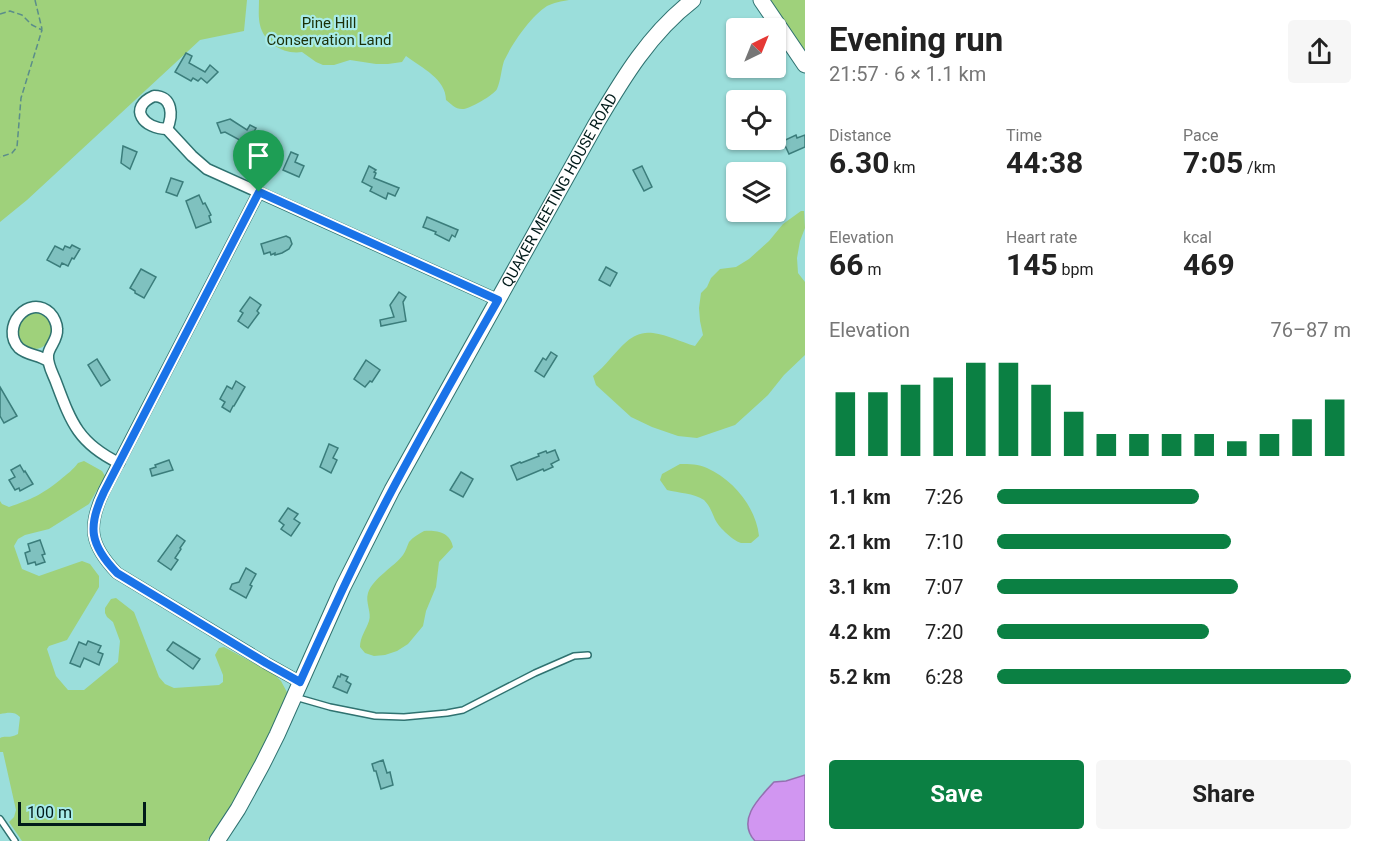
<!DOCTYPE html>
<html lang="en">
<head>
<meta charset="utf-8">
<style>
	body { margin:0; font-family:Roboto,sans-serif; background:#f6f6f6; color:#222; height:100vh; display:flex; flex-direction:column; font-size:22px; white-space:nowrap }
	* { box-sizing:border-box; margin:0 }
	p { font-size:20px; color:#767676 }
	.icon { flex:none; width:33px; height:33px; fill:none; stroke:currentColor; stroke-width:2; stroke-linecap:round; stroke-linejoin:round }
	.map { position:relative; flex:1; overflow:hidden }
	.side { display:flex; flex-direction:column; background:#fff; width:570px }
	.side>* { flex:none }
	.needle { width:39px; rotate:43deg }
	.fabs { position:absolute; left:726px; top:18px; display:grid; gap:12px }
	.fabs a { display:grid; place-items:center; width:60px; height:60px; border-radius:6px; background:#fff; box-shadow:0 2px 4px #0004; font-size:30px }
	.scale { position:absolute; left:18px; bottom:15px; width:128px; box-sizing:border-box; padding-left:6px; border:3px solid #011b1a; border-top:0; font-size:16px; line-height:21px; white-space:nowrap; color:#011b1a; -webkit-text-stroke:4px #a8ebe9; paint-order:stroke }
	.pin { position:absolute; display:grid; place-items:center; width:51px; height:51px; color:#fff; margin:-62px -26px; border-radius:50% 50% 50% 0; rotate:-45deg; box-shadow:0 0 6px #0007 }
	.pin .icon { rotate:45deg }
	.round { display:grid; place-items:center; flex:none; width:63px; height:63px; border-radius:6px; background:#f6f6f6 }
	.head { display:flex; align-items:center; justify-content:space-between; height:102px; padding:0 24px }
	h1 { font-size:33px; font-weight:700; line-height:45px }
	.metrics { display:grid; grid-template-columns:repeat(3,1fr); gap:9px; height:102px; padding:6px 24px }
	.metrics div { display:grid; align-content:center }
	.metrics b { font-size:30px; font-weight:700 }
	.metrics small { font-size:16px; font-weight:400 }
	.metrics p { font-size:16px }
	.chart { height:168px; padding:12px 24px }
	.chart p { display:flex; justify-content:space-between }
	.chart svg { width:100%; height:108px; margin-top:6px; stroke:#0b8043; stroke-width:6 }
	.action { display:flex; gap:12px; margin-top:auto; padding:12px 24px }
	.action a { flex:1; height:69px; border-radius:6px; background:#0b8043; color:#fff; font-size:24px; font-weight:700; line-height:69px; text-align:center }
	.action a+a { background:#f6f6f6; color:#222 }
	ul { padding:0 24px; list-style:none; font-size:20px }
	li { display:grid; grid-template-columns:96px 72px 1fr; align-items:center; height:45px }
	li i { height:15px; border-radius:8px; background:#0b8043 }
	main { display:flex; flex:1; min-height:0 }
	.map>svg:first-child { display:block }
	.green { fill:#9fd17b }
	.water { fill:#d196f1; stroke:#9371b0; stroke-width:1.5 }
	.building { fill:#7fc1bf; stroke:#3b7d7b; stroke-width:1.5 }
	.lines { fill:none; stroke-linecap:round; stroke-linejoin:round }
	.service-casing { stroke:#2f7270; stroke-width:8 }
	.minor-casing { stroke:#2f7270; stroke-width:13 }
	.secondary-casing { stroke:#2f7270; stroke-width:17 }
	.path { stroke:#5b8d8a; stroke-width:1.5; stroke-dasharray:6 3; stroke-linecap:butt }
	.service { stroke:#fff; stroke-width:5 }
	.minor { stroke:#fff; stroke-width:10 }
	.secondary { stroke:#fff; stroke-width:15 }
	.route-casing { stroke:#fff; stroke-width:12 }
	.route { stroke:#1a73e8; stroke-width:8 }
	.labels { text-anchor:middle; stroke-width:4.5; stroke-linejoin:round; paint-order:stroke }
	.park-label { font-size:15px; fill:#1b3008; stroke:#a8ebe9 }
	.street-label { font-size:15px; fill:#011b1a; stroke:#a8ebe9 }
</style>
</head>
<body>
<main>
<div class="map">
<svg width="805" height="841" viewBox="0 0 805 841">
	<rect width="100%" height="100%" fill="#9bdedb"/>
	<g class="green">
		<polygon points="0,0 247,0 244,31 200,40 27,200 0,222"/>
		<path d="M259 0H569C562 1 553 3 547 6 530 17 512 44 504 61 501 70 501 80 497 89 494 95 468 110 462 109 455 109 451 104 446 100 446 79 422 68 406 56L402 62 388 64H376L350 60 334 65H323L316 62 302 52C284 55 264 43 260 25 258 17 259 8 259 0Z"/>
		<polygon points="767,0 805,0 805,54"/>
		<path d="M801 211H804L805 228 800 241 797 258 798 273 805 282V355L784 375 768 395 735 425 697 438 678 436 652 427 631 417 596 385 593 376C599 371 605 365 610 359 622 346 633 330 653 333 668 335 681 342 695 346L703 335 700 321 699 308 701 293 707 287 711 278 720 269 736 267 749 259 769 241 783 224Z"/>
		<circle cx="34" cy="331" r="18"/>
		<path d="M84 461 102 471 105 476 89 504 49 529 25 535 18 539 14 546 22 569 39 576 82 561 90 564 99 576V587L67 640 49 646 47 649 56 676 68 690H84L118 662 120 641 113 622 107 617 105 613V608L111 599 116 598 134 612 159 677 165 684 174 688 219 685 223 682V675L215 655 219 648 224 647 274 674 281 681 289 696 256 762 235 799 207 841H22L9 822 14 817 16 810 3 752H0V738C6 735 9 739 18 734L20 717C14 711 8 713 0 714V501L2 504 9 507C32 499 41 495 60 480 67 474 73 470 78 463Z"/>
		<path d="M680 464C689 464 699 464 707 468 734 480 756 508 759 536L751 543C748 543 745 543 741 543 732 540 717 526 714 517 711 510 709 505 704 500 694 493 678 493 667 490L660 480 662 474Z"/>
		<path d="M424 531C437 530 450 532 453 547L439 562 436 587 426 611 423 626 408 644 397 651 385 655 374 656 365 653 360 647C360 637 366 630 369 621 372 613 365 602 368 593 373 578 394 567 403 555 406 551 407 546 409 542 413 537 419 534 424 531Z"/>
	</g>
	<path class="water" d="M805 775V841H755C736 820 759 798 774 782L786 781Z"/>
	<g class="building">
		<polygon points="186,53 192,56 189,63 205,72 210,65 218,72 207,83 201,78 198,81 193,78 191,81 175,72"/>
		<polygon points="230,119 247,130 250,125 256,128 247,144 225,132 221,133 217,123"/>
		<polygon points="796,135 797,138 805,135 805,147 789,154 783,141"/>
		<polygon points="123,146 137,152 130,169 121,163"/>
		<polygon points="291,152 298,155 295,162 304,166 299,177 283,170"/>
		<polygon points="369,166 376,170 374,172 376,173 374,178 399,188 395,196 388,193 386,199 370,191 372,187 362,182"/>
		<polygon points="642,166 652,187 644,191 633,170"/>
		<polygon points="171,178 183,182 177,196 166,192"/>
		<polygon points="199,195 203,204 205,203 211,215 209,216 211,222 196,228 186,201"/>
		<polygon points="427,217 458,230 455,237 452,235 449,241 435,234 436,232 423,227"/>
		<polygon points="286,236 290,238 292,244 289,249 282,253 275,255 275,253 271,255 270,252 264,254 261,244"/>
		<polygon points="72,245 80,249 74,259 72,258 68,266 62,263 60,267 47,260 55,246 63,250 65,246 70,248"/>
		<polygon points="606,267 617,273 610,286 599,280"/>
		<polygon points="141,269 156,277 144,298 135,293 135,291 130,288"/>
		<polygon points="399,292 406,297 403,302 406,321 381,326 380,320 394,317 390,305"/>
		<polygon points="250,297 261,305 257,311 259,313 248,328 238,321 243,313 240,311"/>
		<polygon points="551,352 557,356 544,377 535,371 543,358 546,360"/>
		<polygon points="97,359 110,380 101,386 88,365"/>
		<polygon points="366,360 380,370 372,382 370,381 365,387 354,379"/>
		<polygon points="236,381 245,387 234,406 233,406 230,412 222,407 225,402 220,399 227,386 232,389"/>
		<polygon points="0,387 17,416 4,423 0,416"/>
		<polygon points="329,444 338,448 333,458 337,460 331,473 320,467"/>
		<polygon points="555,450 559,460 551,464 553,467 544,471 543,469 517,480 511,466 520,462 521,463 539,456 538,454 546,451 547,453"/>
		<polygon points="169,460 173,470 152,476 150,469 156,467 155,465"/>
		<polygon points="20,465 24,472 25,471 33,484 20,491 19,488 15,490 9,480 15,477 11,470"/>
		<polygon points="461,472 473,479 463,497 450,490"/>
		<polygon points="288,508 298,514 294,519 300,523 291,536 281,529 284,525 279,521"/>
		<polygon points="177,535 185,541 180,548 181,549 175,558 178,560 171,570 158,561"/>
		<polygon points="40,540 45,554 42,555 45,562 36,565 35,562 28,564 25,553 30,551 28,544"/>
		<polygon points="246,568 256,574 250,585 252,586 246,598 230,589 232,584 239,582"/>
		<polygon points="88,641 101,646 98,652 103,654 99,665 84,658 80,667 70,663 79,642 86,645"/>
		<polygon points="173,642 200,659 193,669 167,650"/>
		<polygon points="341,674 348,677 346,681 351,684 347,693 333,687 338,676 340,677"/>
		<polygon points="383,760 387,773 390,772 393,785 381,789 376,771 374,771 372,764"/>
	</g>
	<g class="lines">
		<defs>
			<g id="service">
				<polyline points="295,697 330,707 375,716 404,717 447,713 463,710 535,673 574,656 588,655"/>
				<polyline points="0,819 15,841"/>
			</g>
			<g id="minor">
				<path d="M154 96C173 96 173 116 167 129 144 129 127 108 154 96Z"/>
				<polyline points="167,129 192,156 207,169 498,300"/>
				<path d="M259 192 104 491C87 527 90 545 117 573L266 663 300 682"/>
				<path d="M48 361C39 355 27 355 19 348 0 328 28 293 50 313 54 317 57 324 57 329 58 340 49 346 48 355 47 364 53 374 56 382 71 422 78 443 119 463"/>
			</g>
			<g id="secondary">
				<polyline points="761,0 805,65"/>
				<path id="s1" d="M217 841 238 809 262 765 277 735 343 587 392 490 596 124C623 78 650 33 693 0"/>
			</g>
		</defs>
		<use href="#service" class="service-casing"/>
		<use href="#minor" class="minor-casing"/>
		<use href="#secondary" class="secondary-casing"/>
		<g class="path">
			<polyline points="35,0 42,29"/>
			<polyline points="0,14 10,11 22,15 32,25 42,30 21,98 17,147 12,153 0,157"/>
		</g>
		<use href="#service" class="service"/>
		<use href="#minor" class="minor"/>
		<use href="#secondary" class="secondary"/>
	</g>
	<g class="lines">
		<defs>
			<path id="route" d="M259 192 498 300C456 374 413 448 374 525 348 576 324 629 300 682L266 663 117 573C90 545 87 527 104 492Z"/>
		</defs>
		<use href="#route" class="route-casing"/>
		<use href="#route" class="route"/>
	</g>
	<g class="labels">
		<g class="park-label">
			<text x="329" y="28">Pine Hill<tspan x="329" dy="17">Conservation Land</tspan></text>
		</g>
		<g class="street-label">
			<text dy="5" stroke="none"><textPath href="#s1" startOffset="736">QUAKER MEETING HOUSE ROAD</textPath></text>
		</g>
	</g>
</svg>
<div class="fabs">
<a><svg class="needle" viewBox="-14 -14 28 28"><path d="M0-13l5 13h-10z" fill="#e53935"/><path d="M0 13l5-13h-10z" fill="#767676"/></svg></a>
<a><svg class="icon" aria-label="locate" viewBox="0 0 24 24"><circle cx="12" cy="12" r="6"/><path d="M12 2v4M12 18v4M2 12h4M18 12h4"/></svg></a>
<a><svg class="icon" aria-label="layers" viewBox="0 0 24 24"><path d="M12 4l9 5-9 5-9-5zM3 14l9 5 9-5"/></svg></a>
</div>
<div class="scale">100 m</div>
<div class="pin" style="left:259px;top:192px;background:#1e9e55"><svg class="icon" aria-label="arrive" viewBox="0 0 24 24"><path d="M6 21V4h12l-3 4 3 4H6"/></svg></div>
</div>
<section class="side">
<div class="head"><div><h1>Evening run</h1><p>21:57 · 6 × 1.1 km</p></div><a class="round"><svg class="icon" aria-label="share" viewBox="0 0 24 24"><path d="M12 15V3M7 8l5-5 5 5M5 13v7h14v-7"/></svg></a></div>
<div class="metrics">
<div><p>Distance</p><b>6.30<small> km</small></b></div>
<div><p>Time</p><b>44:38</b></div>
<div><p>Pace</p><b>7:05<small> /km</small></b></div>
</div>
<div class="metrics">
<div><p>Elevation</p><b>66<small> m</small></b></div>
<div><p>Heart rate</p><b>145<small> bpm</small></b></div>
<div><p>kcal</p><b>469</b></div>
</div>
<div class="chart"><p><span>Elevation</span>76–87 m</p>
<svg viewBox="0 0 160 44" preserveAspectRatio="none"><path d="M5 44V18M15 44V18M25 44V15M35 44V12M45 44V6M55 44V6M65 44V15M75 44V26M85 44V35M95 44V35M105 44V35M115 44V35M125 44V38M135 44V35M145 44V29M155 44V21"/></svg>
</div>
<ul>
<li><b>1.1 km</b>7:26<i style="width:57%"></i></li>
<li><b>2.1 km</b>7:10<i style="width:66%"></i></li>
<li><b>3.1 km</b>7:07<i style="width:68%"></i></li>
<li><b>4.2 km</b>7:20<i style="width:60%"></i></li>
<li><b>5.2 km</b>6:28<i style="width:100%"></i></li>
</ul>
<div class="action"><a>Save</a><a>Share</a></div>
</section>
</main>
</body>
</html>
